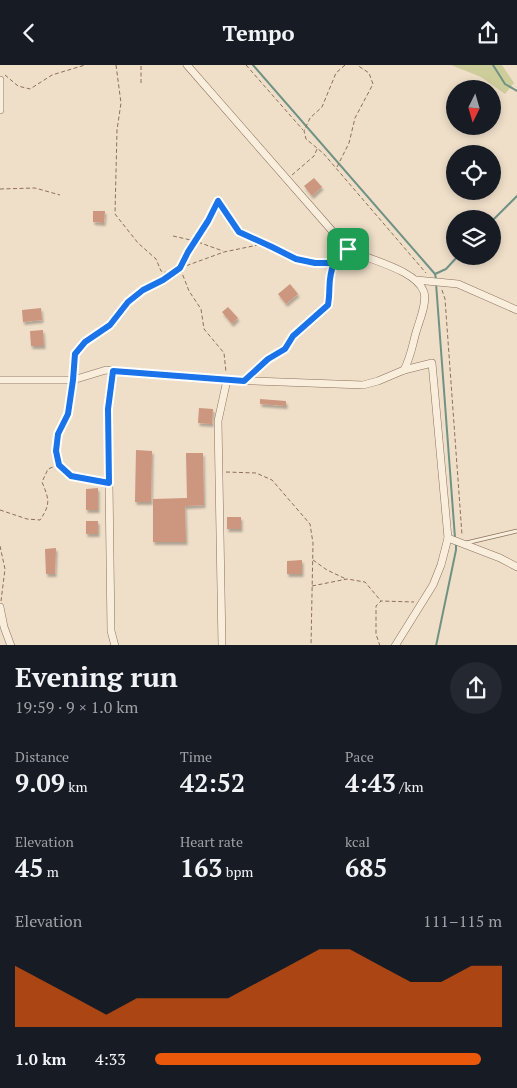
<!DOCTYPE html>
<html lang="en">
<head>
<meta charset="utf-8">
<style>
	body { margin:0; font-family:"PT Serif",serif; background:#242831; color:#f1f3f6; height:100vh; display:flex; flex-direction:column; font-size:19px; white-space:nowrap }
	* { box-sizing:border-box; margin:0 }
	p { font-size:16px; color:#9ea1a6 }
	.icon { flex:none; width:28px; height:28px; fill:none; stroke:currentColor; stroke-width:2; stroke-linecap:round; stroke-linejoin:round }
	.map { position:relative; height:580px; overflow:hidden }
	.side { display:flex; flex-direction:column; background:#171b24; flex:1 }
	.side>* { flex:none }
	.needle { width:32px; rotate:185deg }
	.controls { position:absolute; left:446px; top:15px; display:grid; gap:10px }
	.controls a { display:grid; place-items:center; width:55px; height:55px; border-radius:50%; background:#171b24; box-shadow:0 2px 8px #0003; font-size:25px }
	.pin { position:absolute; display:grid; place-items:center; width:42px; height:42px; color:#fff; margin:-21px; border-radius:10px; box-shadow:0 2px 8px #0006 }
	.round { display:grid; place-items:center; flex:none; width:52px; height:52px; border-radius:26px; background:#242831 }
	.headline { display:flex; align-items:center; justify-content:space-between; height:85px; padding:0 15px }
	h1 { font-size:28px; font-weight:700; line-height:38px }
	.figures { display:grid; grid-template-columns:repeat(3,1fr); gap:8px; height:85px; padding:5px 15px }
	.figures div { display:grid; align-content:center }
	.figures b { font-size:25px; font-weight:700 }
	.figures small { font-size:14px; font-weight:400 }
	.figures p { font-size:14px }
	.chart { height:140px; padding:10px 15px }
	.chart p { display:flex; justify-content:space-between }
	.chart svg { width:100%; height:90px; margin-top:5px; fill:#ea580c; opacity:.7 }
	ul { padding:0 15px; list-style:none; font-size:16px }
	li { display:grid; grid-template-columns:80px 60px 1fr; align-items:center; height:38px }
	li i { height:12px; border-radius:6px; background:#ea580c }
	header { display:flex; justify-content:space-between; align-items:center; height:65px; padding:0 15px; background:#171b24; font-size:22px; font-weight:700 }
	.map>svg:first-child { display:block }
	.green { fill:#cdcd9c }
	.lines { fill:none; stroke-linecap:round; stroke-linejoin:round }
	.stream { stroke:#709285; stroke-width:2 }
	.building { fill:#cd967f; filter:url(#shadow) }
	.lane-casing { stroke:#8b705d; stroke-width:4.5 }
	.street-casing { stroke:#8b705d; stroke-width:8 }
	.path { stroke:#8b705d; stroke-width:1; stroke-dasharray:4 2.5; stroke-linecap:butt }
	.lane { stroke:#f9eddc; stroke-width:3 }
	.street { stroke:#f9eddc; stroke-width:7 }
	.route-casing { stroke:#fff; stroke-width:10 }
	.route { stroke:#1a73e8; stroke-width:6 }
</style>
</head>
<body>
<header><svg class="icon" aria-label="back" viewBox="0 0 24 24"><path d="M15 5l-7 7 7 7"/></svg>Tempo<svg class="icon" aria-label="share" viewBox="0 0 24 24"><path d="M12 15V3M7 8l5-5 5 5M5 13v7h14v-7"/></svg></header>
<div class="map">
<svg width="517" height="581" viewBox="0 0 517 581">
	<defs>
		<filter id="shadow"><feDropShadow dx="1.5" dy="3" stdDeviation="1" flood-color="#0004"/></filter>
	</defs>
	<rect width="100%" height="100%" fill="#efdfc9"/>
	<polygon class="green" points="451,0 502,0 514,18 505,29 481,12"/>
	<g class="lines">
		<g class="stream">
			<polyline points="253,0 435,209 436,214"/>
			<polyline points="493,0 505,19 517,26"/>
			<polyline points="492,156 517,131"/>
			<polyline points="435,209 446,204 458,191"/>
			<polyline points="436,218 455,473"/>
			<polyline points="436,581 456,485 456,478"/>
		</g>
	</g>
	<g class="building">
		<polygon points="314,113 322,122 312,131 304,121"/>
		<polygon points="93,146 105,146 104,158 93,157"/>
		<polygon points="290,219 298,229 286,239 278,229"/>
		<polygon points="228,242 238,253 232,259 222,247"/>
		<polygon points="41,243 42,255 23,257 22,245"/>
		<polygon points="43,265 44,281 31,281 30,266"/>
		<polygon points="260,334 286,336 286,341 260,339"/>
		<polygon points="199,343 213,344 212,359 198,358"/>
		<polygon points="136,385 152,386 151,437 135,437"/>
		<polygon points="186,388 203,388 204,440 185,441 186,477 153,477 153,434 187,433"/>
		<polygon points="98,423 98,445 86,445 86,424"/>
		<rect x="227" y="452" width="14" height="12"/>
		<rect x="86" y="456" width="12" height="13"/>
		<polygon points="56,483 55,509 46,509 45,484"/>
		<polygon points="302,495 302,509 287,509 287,496"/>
	</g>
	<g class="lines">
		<defs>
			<polyline id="lane" points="466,478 517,466"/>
			<g id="street">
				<path d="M187 0 348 184C367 195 416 204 424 227 427 238 420 254 417 264 412 280 412 289 404 305"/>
				<polyline points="0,15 0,45"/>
				<polyline points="416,215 458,219 517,245"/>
				<polyline points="113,306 108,344 111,566 115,581"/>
				<polyline points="0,315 73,315 106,305 227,315 363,320 378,316 404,305 432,298 448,473 441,500 433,520 395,581"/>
				<polyline points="448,473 500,493 517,502"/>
				<polyline points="0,542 4,562 11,581"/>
				<polyline points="222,581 218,356 227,315"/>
			</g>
		</defs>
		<use href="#lane" class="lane-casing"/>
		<use href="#street" class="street-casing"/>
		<g class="path">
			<polyline points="116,0 121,38 117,65 115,149 138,178 156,194 161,206 172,209"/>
			<polyline points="246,0 303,65"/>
			<polyline points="345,0 336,8 322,42 310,53 304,66 306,74 323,88 426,208"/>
			<polyline points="5,10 18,21 30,24 52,10 85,0"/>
			<polyline points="141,18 141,0"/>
			<polyline points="337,102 349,78 355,53 373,19 369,8 357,0"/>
			<polyline points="292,110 314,91 317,84"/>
			<polyline points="0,124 35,123 60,130"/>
			<path d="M218 136C207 159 192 180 180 203L189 226 201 244 204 264 224 288 226 307"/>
			<polyline points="218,136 239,167 269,180"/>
			<polyline points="173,171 195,176 223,186"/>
			<polyline points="442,225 445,234 462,470"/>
			<polyline points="74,307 75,289 85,277 110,260 128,237 143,225 163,215 180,203 224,187 258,180 272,182 296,194 315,198 334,198 350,194"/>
			<polyline points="252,309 268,294 285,284 293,271 328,240 330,229 328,213 334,198 344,188"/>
			<polyline points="72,321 68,349 59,369 56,386 59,400 71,411 103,417"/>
			<polyline points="226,407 256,408 272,415 310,459 313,478 311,581"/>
			<path d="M0 445 27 454 40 455C51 439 49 434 42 417L48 404 58 400"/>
			<polyline points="0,481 5,504 1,536"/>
			<polyline points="313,495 327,505 346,514"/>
			<polyline points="312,521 347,514 365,517 381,536"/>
			<polyline points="380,581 376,569 376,541 381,536 414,537"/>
		</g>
		<use href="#lane" class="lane"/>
		<use href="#street" class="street"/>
	</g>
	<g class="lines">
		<defs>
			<path id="route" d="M348 184 334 198H315L296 194 272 182 239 167 218 136 208 156 188 187 180 203 163 215 143 225 128 237 110 260 85 277 75 289 73 315 68 349 58 369 56 386 59 400 71 411 109 418 108 344 113 306 244 316 268 294 285 284 293 271 328 240C331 223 327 215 334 198L360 191 348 184"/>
		</defs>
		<use href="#route" class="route-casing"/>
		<use href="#route" class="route"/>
	</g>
</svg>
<div class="controls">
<a><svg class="needle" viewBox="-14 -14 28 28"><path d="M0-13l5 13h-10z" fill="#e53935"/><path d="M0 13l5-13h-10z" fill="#9ea1a6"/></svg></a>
<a><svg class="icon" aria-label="locate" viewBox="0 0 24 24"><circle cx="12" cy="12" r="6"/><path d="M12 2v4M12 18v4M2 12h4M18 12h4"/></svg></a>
<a><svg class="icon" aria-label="layers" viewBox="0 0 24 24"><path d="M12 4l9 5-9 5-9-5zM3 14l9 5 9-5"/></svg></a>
</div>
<div class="pin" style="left:348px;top:184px;background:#1e9e55"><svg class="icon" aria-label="arrive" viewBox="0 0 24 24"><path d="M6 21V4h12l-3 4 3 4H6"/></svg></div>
</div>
<section class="side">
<div class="headline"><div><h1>Evening run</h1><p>19:59 · 9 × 1.0 km</p></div><a class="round"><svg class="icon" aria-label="share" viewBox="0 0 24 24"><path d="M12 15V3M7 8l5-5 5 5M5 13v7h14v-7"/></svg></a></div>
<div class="figures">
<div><p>Distance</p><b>9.09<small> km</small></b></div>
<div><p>Time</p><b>42:52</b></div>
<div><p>Pace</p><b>4:43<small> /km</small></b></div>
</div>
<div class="figures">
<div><p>Elevation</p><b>45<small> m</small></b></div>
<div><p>Heart rate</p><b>163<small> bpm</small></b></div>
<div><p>kcal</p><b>685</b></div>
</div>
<div class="chart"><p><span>Elevation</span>111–115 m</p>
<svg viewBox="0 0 160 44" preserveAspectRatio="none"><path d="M0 44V14L10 22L20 30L30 38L40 30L50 30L60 30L70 30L80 22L90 14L100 6L110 6L120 14L130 22L140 22L150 14L160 14V44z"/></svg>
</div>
<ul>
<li><b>1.0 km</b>4:33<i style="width:94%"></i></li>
</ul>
</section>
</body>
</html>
